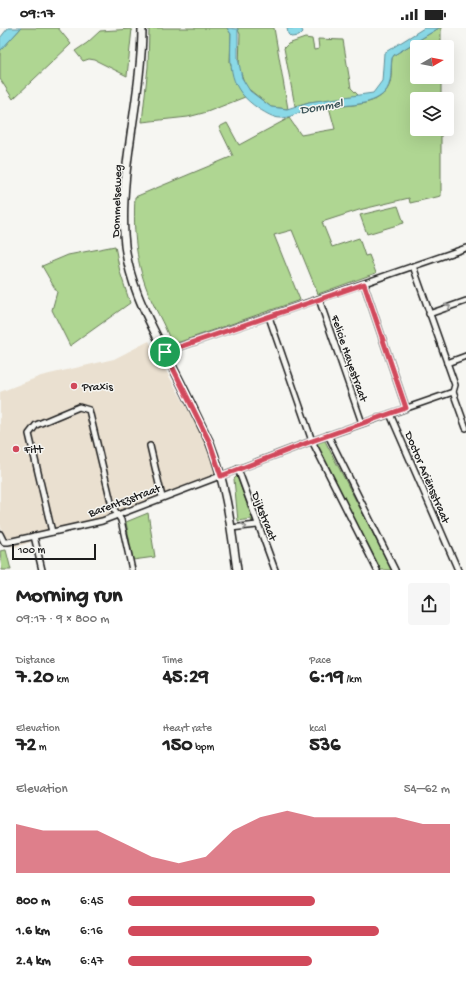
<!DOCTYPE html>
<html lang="en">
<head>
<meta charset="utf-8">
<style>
	body { margin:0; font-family:"Gochi Hand",sans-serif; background:#f6f6f6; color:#222; height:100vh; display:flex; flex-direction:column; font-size:15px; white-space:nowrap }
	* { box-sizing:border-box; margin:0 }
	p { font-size:13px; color:#767676 }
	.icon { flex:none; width:22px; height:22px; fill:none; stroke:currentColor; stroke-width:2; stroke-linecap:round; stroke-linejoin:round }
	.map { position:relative; height:542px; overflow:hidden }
	.details { display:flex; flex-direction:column; background:#fff; flex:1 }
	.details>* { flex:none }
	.needle { width:26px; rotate:81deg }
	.buttons { position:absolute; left:410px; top:12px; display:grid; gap:8px }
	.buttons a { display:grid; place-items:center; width:44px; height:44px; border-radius:4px; background:#fff; box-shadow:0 4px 16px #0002; font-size:20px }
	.scale { position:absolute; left:12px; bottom:10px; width:84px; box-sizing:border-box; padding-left:4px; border:2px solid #1c1c1c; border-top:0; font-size:11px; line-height:14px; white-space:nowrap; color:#1c1c1c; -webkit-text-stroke:3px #f6f6f2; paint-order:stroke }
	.pin { position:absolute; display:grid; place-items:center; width:34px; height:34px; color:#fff; margin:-17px; border:2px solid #fff; border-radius:50%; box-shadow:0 1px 4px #0007 }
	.round { display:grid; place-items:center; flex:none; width:42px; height:42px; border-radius:4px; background:#f6f6f6 }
	.summary { display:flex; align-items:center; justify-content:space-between; height:68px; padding:0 16px }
	h1 { font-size:22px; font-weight:800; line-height:30px }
	.stats { display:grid; grid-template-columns:repeat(3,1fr); gap:6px; height:68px; padding:4px 16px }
	.stats div { display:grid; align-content:center }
	.stats b { font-size:20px; font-weight:800 }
	.stats small { font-size:11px; font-weight:400 }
	.stats p { font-size:11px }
	.chart { height:112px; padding:8px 16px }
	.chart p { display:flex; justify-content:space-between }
	.chart svg { width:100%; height:72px; margin-top:4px; fill:#d1495b; opacity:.7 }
	ul { padding:0 16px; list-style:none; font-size:13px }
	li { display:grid; grid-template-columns:64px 48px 1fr; align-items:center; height:30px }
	li i { height:10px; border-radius:5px; background:#d1495b }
	.status { display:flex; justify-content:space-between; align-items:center; height:28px; padding:0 20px; background:#fff; direction:ltr }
	.status svg { height:11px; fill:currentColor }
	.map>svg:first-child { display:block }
	.built { fill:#eae0d0 }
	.green { fill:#afd692; stroke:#667957 }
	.water { fill:#8ad9e7; stroke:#5e8d96 }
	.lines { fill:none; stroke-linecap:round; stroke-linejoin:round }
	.street-casing { stroke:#1c1c1c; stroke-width:8 }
	.secondary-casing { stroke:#1c1c1c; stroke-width:10 }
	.street { stroke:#f6f6f2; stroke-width:5 }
	.secondary { stroke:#f6f6f2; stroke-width:7 }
	.oneway { stroke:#949492 }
	.route-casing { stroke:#fff; stroke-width:8 }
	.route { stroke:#d1495b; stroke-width:5 }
	.poi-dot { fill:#d1495b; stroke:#f6f6f2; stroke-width:1.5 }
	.labels { text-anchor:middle; stroke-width:3; stroke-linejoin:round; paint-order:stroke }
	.street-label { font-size:12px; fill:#1c1c1c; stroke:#f6f6f2 }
	.poi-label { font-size:12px; fill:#1c1c1c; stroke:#f6f6f2; text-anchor:start }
	.water-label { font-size:13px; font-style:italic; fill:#3d5559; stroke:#f6f6f2 }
</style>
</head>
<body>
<div class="status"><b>09:17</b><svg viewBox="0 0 49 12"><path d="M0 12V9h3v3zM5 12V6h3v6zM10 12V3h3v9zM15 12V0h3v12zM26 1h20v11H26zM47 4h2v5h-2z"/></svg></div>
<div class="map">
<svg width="466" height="542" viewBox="0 0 466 542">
	<rect width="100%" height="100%" fill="#f6f6f2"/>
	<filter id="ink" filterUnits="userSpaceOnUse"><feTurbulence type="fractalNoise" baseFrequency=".025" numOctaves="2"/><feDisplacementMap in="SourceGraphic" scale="8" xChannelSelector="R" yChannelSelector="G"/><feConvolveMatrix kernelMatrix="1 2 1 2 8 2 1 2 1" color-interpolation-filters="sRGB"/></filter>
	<g filter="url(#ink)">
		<polygon class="built" points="149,313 202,406 217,445 111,491 57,505 13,520 4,509 0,496 0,364 41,348 114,331"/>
		<g class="green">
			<polygon points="21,0 58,0 71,16 13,71 0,51 0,23"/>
			<polygon points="149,0 227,0 231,6 230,34 242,66 245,69 207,84 188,89 142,94 148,39"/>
			<polygon points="237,0 274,0 288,81 271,79 246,59 239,40 240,6"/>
			<path d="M439 0H441V19H417V49H441V71H417V101H441V168L410 175 409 170 359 182 322 194 332 219 359 210 365 228 369 227 376 245 318 266 292 202 274 207 300 272 171 317C170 306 155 281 150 269 136 237 133 204 135 169L233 128 219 99 227 95 239 117 289 90 301 107 335 101 329 79C348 77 383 79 390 55 392 48 391 38 392 30L394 27Z"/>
			<polygon points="132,1 127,48 95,32 89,31 83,33 75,23 87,15 100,3"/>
			<polygon points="305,10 312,11 314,22 319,21 318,11 343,12 351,60 359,68 309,74 295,78 284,20 288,16"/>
			<polygon points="398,178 404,195 367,206 360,187"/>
			<polygon points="115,218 120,244 130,275 70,318 52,282 57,264 42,238 68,227"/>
			<polygon points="324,411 392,542 381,542 315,415"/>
			<polygon points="237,448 253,492 252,495 251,491 238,493 234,451"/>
			<polygon points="148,485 155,529 133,532 126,494"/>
			<polygon points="6,522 11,542 2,542 0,523"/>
		</g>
		<g class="water">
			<polygon points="8,0 21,0 0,23 0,10"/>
			<path d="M227 0 238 1V30L242 50 250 63 271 79 287 81 309 74 373 65 382 53 384 25 424 0H439L394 27 392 30C390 42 393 56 384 65 371 78 346 77 329 79 320 81 310 81 301 84 295 86 289 90 281 90 273 90 266 85 259 81 228 60 230 40 231 6Z"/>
			<polygon points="287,0 301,0 303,4 299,8 291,9 288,6"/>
		</g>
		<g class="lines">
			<defs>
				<g id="street">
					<polyline points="413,238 455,357 453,364 466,400"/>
					<polyline points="364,256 406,380"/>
					<polyline points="319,271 362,395"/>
					<polyline points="429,286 466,273"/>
					<polyline points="269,289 312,413 377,542"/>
					<polyline points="165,324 466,220"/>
					<polyline points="447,335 466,328"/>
					<polyline points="390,386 458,542"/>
					<polyline points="328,407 395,542"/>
					<polyline points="150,418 162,469"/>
					<polyline points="238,441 275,542"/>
					<polyline points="231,500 257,497"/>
					<polyline points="52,504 29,406 36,397 79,379 89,382 112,478 121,492 132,542"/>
					<polyline points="0,506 4,514 8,514 102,493 312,413 453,364"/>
					<polyline points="34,508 42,542"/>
				</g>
				<path id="secondary" d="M142 0C142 67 120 138 124 206 126 253 150 295 171 336 185 362 197 389 210 415 226 456 231 499 237 542"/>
			</defs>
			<use href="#street" class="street-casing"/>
			<use href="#secondary" class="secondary-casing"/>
			<use href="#street" class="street"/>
			<use href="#secondary" class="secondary"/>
		</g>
		<defs><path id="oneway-chevron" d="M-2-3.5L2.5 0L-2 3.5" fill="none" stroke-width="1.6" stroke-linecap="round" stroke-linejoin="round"/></defs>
		<g class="oneway">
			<use href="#oneway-chevron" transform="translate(448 279) rotate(-19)"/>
			<use href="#oneway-chevron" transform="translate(244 499) rotate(-6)"/>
		</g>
	</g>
	<g class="lines" filter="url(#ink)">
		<defs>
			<polygon id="route" points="364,256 406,380 312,413 221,448 210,415 165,324"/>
		</defs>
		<use href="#route" class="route-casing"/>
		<use href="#route" class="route"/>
	</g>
	<g class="poi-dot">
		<circle cx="74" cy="358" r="4"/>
		<circle cx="16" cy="421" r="4"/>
	</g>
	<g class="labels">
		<g class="street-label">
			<text transform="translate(116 173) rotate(-88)" y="4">Dommelseweg</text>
			<text transform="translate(350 330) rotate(71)" y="4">Felicie Hayestraat</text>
			<text transform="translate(428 449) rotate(67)" y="4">Doctor Ariënsstraat</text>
			<text transform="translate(124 472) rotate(-20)" y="4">Barentszstraat</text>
			<text transform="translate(265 488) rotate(69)" y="4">Dijkstraat</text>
		</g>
		<g class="poi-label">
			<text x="82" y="362">Praxis</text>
			<text x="24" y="425">Fitt</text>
		</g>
		<g class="water-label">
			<text transform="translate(321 77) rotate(-10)" y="5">Dommel</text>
		</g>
	</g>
</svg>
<div class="buttons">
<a><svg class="needle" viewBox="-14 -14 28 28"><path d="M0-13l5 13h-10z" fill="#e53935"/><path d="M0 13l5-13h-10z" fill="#767676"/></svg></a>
<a><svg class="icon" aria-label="layers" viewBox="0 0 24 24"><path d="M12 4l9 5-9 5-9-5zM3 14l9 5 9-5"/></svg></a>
</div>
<div class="scale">100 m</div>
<div class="pin" style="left:165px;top:324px;background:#1e9e55"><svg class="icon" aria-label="arrive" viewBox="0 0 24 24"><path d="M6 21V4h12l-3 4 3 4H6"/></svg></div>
</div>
<section class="details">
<div class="summary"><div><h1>Morning run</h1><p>09:17 · 9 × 800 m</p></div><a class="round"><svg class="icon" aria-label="share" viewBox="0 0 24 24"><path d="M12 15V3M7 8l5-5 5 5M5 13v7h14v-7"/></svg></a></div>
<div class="stats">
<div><p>Distance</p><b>7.20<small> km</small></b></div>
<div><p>Time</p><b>45:29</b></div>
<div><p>Pace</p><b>6:19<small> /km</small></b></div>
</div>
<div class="stats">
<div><p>Elevation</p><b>72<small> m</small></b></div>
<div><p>Heart rate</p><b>150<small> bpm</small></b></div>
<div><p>kcal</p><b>536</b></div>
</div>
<div class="chart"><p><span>Elevation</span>54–62 m</p>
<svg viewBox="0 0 160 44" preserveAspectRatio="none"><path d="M0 44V14L10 18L20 18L30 18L40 26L50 34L60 38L70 34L80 18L90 10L100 6L110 10L120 10L130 10L140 10L150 14L160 14V44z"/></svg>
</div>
<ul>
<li><b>800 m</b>6:45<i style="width:58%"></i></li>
<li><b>1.6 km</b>6:16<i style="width:78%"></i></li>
<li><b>2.4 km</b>6:47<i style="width:57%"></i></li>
</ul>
</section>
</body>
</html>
